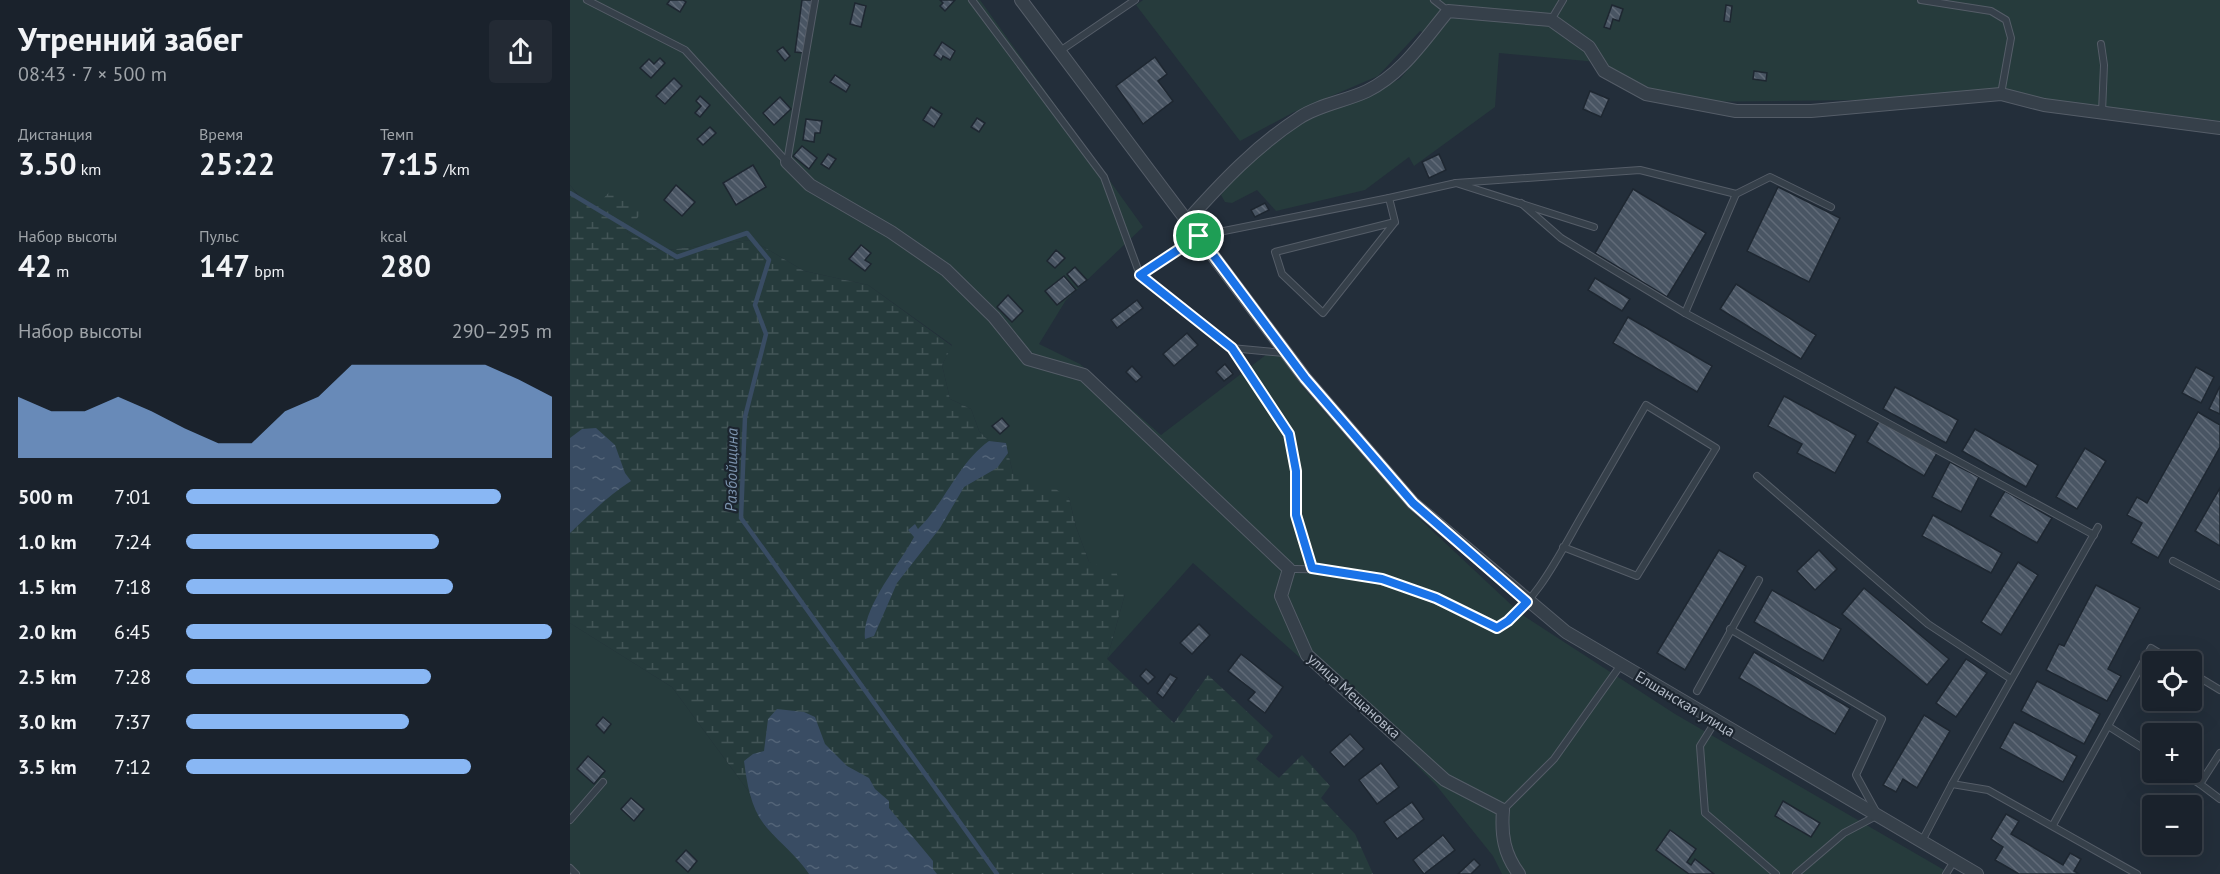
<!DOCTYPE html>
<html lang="ru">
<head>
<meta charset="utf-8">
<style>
	body { margin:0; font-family:"PT Sans",sans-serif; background:#232a34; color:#f1f3f6; height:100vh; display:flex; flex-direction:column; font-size:22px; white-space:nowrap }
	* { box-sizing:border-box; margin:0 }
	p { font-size:20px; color:#9fa4a9 }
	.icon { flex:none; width:33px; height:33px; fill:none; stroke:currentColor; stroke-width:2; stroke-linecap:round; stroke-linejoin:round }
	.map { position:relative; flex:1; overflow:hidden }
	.drawer { display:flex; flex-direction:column; background:#1a222c; width:570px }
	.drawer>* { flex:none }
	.fabs { position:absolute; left:1572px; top:651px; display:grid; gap:12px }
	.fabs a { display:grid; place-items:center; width:60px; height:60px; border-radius:6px; background:#1a222c; box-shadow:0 6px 24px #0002,0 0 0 2px #383f48; font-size:30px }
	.pin { position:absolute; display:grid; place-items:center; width:51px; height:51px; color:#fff; margin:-26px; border:3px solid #fff; border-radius:50%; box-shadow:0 2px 6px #0007 }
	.round { display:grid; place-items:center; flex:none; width:63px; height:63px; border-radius:6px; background:#232a34 }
	.overview { display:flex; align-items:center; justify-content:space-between; height:102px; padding:0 18px }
	h1 { font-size:33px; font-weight:700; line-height:45px }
	.metrics { display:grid; grid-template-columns:repeat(3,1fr); gap:9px; height:102px; padding:6px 18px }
	.metrics div { display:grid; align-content:center }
	.metrics b { font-size:30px; font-weight:700 }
	.metrics small { font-size:16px; font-weight:400 }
	.metrics p { font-size:16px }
	.chart { height:168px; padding:12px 18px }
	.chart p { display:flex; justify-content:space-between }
	.chart svg { width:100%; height:108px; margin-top:6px; fill:#89b7f4; opacity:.7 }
	ul { padding:0 18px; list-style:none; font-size:20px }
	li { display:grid; grid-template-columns:96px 72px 1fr; align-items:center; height:45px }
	li i { height:15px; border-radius:8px; background:#89b7f4 }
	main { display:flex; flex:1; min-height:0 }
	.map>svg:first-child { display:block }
	.green { fill:#263b3c }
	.wetland { fill:url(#wetland-marsh) }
	.water { fill:url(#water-ripples) }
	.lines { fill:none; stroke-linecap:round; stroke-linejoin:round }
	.stream { stroke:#394c63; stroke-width:4.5 }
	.building { fill:url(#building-back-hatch); stroke:#1e2731; stroke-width:1.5 }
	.service-casing { stroke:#555d68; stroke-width:8 }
	.minor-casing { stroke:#555d68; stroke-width:14 }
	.path { stroke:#44585a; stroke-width:3; stroke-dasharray:4.5 4.5; stroke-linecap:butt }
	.service { stroke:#36404a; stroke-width:6 }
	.minor { stroke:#36404a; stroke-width:12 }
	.route-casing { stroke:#fff; stroke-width:12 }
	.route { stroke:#1a73e8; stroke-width:8 }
	.labels { text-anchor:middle; stroke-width:4.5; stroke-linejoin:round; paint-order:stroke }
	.street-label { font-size:15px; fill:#b2bac6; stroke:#1c252f }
	.water-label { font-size:16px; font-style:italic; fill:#7b92ad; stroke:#1c252f }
</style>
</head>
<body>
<main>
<section class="drawer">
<div class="overview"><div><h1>Утренний забег</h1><p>08:43 · 7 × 500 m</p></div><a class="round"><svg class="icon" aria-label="share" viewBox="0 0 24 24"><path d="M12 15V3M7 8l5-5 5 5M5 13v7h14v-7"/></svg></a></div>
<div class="metrics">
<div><p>Дистанция</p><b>3.50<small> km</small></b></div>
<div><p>Время</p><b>25:22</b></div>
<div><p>Темп</p><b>7:15<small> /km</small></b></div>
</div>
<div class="metrics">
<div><p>Набор высоты</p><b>42<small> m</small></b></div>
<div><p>Пульс</p><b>147<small> bpm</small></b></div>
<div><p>kcal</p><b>280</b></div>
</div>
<div class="chart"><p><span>Набор высоты</span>290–295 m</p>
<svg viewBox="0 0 160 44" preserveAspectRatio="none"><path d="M0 44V19L10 25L20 25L30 19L40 25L50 32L60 38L70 38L80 25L90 19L100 6L110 6L120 6L130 6L140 6L150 12L160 19V44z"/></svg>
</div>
<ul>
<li><b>500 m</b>7:01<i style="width:86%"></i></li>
<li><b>1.0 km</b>7:24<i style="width:69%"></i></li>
<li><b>1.5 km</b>7:18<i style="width:73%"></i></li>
<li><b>2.0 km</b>6:45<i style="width:100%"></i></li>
<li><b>2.5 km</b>7:28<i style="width:67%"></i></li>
<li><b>3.0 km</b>7:37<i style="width:61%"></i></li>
<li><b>3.5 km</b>7:12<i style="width:78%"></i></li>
</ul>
</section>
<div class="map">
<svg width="1650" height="874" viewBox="0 0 1650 874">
	<defs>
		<pattern id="wetland-marsh" width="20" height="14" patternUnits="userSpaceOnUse" patternTransform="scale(1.5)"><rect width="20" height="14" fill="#263b3c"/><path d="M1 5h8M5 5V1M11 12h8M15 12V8" fill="none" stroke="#435557"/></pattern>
		<pattern id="water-ripples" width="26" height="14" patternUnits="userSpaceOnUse" patternTransform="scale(1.5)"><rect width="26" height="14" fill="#394c63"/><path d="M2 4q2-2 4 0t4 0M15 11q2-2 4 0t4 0" fill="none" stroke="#536478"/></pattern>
		<pattern id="building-back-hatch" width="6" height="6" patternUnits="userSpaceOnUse" patternTransform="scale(1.5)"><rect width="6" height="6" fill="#495563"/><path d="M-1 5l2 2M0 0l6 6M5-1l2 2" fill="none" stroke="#616b78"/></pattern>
	</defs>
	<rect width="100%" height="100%" fill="#232e3a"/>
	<g class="green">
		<path d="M0 0H410L573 227 496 300 469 344 510 364 591 435 705 348 731 385 838 508 951 614 1105 714 1381 874H932L923 856 866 785 814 732 623 563 537 659 555 594 519 562 506 527 499 498 443 474 436 443 419 441 409 431 401 409 380 399 372 365 382 345 298 285 234 271 182 240 89 251 57 232 76 205C41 207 23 216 0 185Z"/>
		<polygon points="573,0 1650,0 1650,121 1420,93 1290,100 1108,102 1027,62 929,53 925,107 844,166 839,157 795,190 706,211 687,190 662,203 655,202 651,195 677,164 734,122 830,79 864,37 850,31 808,76 724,112 670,141 566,5"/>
		<polygon points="0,623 102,687 177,789 195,826 229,860 239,874 0,874"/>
	</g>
	<polygon class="wetland" points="0,185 8,196 25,208 41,190 77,205 57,232 89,251 182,240 234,271 298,285 382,346 372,365 380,399 401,409 409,431 419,441 436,443 443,474 481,486 499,498 506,527 519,562 546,572 555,594 537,659 604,723 638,675 703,736 686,759 709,778 732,755 760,786 751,798 785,834 803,874 239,874 229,860 195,826 177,789 102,687 0,623"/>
	<g class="water">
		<path d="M26 428 45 445 55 473 61 481C39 495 19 515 0 533V438L12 429Z"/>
		<path d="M419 441 436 443 438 453 427 468 394 487 370 528 327 583 304 636 295 639C291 608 330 564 344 537L338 530 345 524 348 529C375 503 388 463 419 441Z"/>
		<path d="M207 709 234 712 245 717 255 744 277 766 299 778 305 789 319 801V808L363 861V869L367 874H239C227 856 211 844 197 828 181 810 177 784 174 761L183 754 194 751 198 719Z"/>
	</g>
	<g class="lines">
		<polyline class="stream" points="0,193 107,257 177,233 199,260 185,305 196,334 175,417 171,518 427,874"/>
	</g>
	<g class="building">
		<polygon points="100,0 113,0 116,2 110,12 97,4"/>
		<polygon points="232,0 242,0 234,53 225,52"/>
		<polygon points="370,0 385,0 375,11 370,6 373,3"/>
		<polygon points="285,3 296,6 291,27 280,24"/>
		<polygon points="1042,5 1053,9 1049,21 1043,19 1040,29 1034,27"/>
		<polygon points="1156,5 1162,6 1160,22 1154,21"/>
		<polygon points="372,42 385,51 380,60 373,56 371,60 364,55"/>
		<polygon points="213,47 220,56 215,61 207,51"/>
		<polygon points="585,57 597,74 588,81 603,101 573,124 546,86"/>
		<polygon points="90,58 95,63 81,78 70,68 79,59 84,64"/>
		<polygon points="1184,71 1197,73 1196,81 1183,79"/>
		<polygon points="265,75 280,85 276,92 260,82"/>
		<polygon points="104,78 112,86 95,104 86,96"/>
		<polygon points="1020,91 1039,99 1031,117 1013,109"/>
		<polygon points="130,96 140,105 130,117 125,113 131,106 126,101"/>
		<polygon points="210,97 221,109 204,125 193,113"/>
		<polygon points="361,107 372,114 364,127 353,120"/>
		<polygon points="407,118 415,123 409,132 401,127"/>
		<polygon points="236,119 252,121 250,133 245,133 244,142 233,140"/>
		<polygon points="140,127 146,133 133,145 127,139"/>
		<polygon points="232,146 247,158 239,169 223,156"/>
		<polygon points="258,154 266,159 259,169 251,164"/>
		<polygon points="869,154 876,170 859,178 852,162"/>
		<polygon points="183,165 196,187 166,205 153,183"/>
		<polygon points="106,185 125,202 112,216 94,200"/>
		<polygon points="1208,187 1270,218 1239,282 1177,251"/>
		<polygon points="1063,189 1136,233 1097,297 1025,253"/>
		<polygon points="695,203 699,210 685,217 681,210"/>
		<polygon points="291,245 301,253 295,260 301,264 295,271 279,259"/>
		<polygon points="486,250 495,258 485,268 477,261"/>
		<polygon points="505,267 517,280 508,287 497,274"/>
		<polygon points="494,276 506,290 487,305 475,291"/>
		<polygon points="1025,278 1060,299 1052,311 1018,290"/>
		<polygon points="1166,284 1246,335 1231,359 1150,309"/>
		<polygon points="438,295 453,311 442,322 427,307"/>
		<polygon points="567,300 573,308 547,328 541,320"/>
		<polygon points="1058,317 1142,366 1127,392 1043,343"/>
		<polygon points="617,333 628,345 604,366 593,354"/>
		<polygon points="655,364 663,374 654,381 646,372"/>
		<polygon points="562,366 572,377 566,382 556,372"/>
		<polygon points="1626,367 1644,377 1631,403 1612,393"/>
		<polygon points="1650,386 1650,414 1639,409"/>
		<polygon points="1325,387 1388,420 1376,443 1313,409"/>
		<polygon points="1214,396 1286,435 1265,473 1227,453 1232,444 1198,426"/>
		<polygon points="1628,412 1650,425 1650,447 1588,558 1561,543 1572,523 1557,515 1567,497 1577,503"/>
		<polygon points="432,418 439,426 430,434 422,426"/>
		<polygon points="1310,420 1367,453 1354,476 1297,442"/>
		<polygon points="1405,429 1468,465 1456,487 1392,451"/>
		<polygon points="1515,448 1536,461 1507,509 1486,497"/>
		<polygon points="1380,462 1409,477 1391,512 1362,497"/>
		<polygon points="1650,488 1650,546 1625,531"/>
		<polygon points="1435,491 1482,518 1467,543 1420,516"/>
		<polygon points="1363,515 1432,553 1421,573 1352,536"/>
		<polygon points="1149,550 1176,566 1115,670 1087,653"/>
		<polygon points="1249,550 1267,569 1245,590 1227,571"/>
		<polygon points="1448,562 1468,575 1431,635 1411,622"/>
		<polygon points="1526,585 1570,608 1538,669 1551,676 1537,701 1476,670 1489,644 1494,646"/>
		<polygon points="1294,588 1379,659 1357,685 1272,614"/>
		<polygon points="1202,590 1271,629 1253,661 1184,622"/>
		<polygon points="629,624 640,635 622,654 610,643"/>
		<polygon points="1184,652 1280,708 1265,734 1169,678"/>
		<polygon points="671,654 713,687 695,713 678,700 685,692 658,671"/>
		<polygon points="1396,659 1417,673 1386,717 1366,703"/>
		<polygon points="576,669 585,677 578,684 570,676"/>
		<polygon points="600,674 607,678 593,698 587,693"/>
		<polygon points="1467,681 1530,714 1514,744 1451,711"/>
		<polygon points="1354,715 1380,731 1347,788 1333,779 1326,792 1313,785"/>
		<polygon points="33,717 41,724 34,733 26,725"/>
		<polygon points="1444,722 1507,756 1493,782 1430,748"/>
		<polygon points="780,734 794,749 774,767 760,752"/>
		<polygon points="18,756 35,771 24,784 7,769"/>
		<polygon points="811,763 829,787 807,804 789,780"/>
		<polygon points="61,798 74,809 64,821 51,809"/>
		<polygon points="1213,801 1250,823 1241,837 1205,816"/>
		<polygon points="842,802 854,819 827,839 814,822"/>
		<polygon points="1436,814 1449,821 1441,834 1493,865 1500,853 1511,859 1504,871 1509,874 1449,874 1425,860 1433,847 1421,839"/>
		<polygon points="1100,830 1126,849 1117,862 1121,865 1125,859 1144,874 1119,874 1086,850"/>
		<polygon points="873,835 885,850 854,874 843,860"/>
		<polygon points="116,850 127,861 118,872 106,861"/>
		<polygon points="904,859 910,865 901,874 888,874"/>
	</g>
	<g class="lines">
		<defs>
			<g id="service">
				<polyline points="17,0 115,50 217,162"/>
				<polyline points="402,0 534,177 570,275 661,348 714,353"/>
				<polyline points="864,0 878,11"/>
				<polyline points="1351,0 1421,11 1436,20 1441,38 1431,94"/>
				<polyline points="981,20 993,0"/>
				<polyline points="1531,44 1534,65 1532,112"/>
				<polyline points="490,51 565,0"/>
				<polyline points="217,162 245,0"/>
				<polyline points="886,183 1070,170 1166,194 1200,177 1261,207"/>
				<polyline points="819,198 886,183 1024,227"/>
				<polyline points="951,203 991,238 1115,313 1166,194"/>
				<polyline points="570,275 629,236 819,198 825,222 753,313 712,274 705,252 825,222"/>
				<polyline points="1115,313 1524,535"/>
				<polyline points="1187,476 1358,624 1441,679"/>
				<polyline points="1603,561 1650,586"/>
				<path d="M719 569C795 567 861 596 927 628 967 604 991 551 1014 512 1035 476 1055 441 1076 405L1146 448 1067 576 993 547"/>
				<polyline points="1160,629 1312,719 1286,775 1308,815 1274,833 1226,874"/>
				<polyline points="1622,673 1650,690"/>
				<polyline points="1127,691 1189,580"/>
				<polyline points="1145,722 1130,746 1135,813 1206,874"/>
				<polyline points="1538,726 1581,648 1604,662"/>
				<polyline points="1650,753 1630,784 1650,799"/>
				<polyline points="1611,772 1630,784"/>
				<polyline points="1382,784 1528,527"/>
				<polyline points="933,810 984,759 1050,666"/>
				<polyline points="0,820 33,782"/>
				<polyline points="1483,825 1538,726 1582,754"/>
				<polyline points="1352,841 1382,784 1418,790 1567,874"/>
				<polyline points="0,868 6,874"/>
				<polyline points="1376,874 1384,861"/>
			</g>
			<g id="minor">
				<polyline points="451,0 735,378 843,503 996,632 1407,874"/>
				<path d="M217 162 240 185 321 232 376 270 424 317 458 359 514 375 719 569 711 596 737 655 875 780 933 810C931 835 934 854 949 874"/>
				<path d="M618 220C652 182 686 146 729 118 748 105 776 101 797 91 832 74 853 41 878 11L981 20 1019 47 1034 71 1076 94 1166 111H1241L1431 94 1474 105 1650 128"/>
			</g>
		</defs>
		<use href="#service" class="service-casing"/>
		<use href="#minor" class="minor-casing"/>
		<polyline class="path" points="670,360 719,434 726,471 726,515 740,561"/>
		<use href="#service" class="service"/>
		<use href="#minor" class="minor"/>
	</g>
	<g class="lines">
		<defs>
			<polygon id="route" points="629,236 735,378 843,503 957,602 938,621 927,628 866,598 812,579 742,568 726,515 726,471 719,434 662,348 570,275"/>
		</defs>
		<use href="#route" class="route-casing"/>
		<use href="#route" class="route"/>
	</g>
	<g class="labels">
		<g class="street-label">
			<text transform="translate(784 696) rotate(42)" y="5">улица Мещановка</text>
			<text transform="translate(1115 704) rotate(31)" y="5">Елшанская улица</text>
		</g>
		<g class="water-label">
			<text transform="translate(161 470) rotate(-89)" y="6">Разбойщина</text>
		</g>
	</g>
</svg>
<div class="fabs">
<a><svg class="icon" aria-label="locate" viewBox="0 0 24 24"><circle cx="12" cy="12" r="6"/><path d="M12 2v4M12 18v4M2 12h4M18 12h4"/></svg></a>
<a>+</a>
<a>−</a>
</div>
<div class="pin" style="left:629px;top:236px;background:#1e9e55"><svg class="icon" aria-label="arrive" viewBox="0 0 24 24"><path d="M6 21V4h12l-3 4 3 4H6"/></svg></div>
</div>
</main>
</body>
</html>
